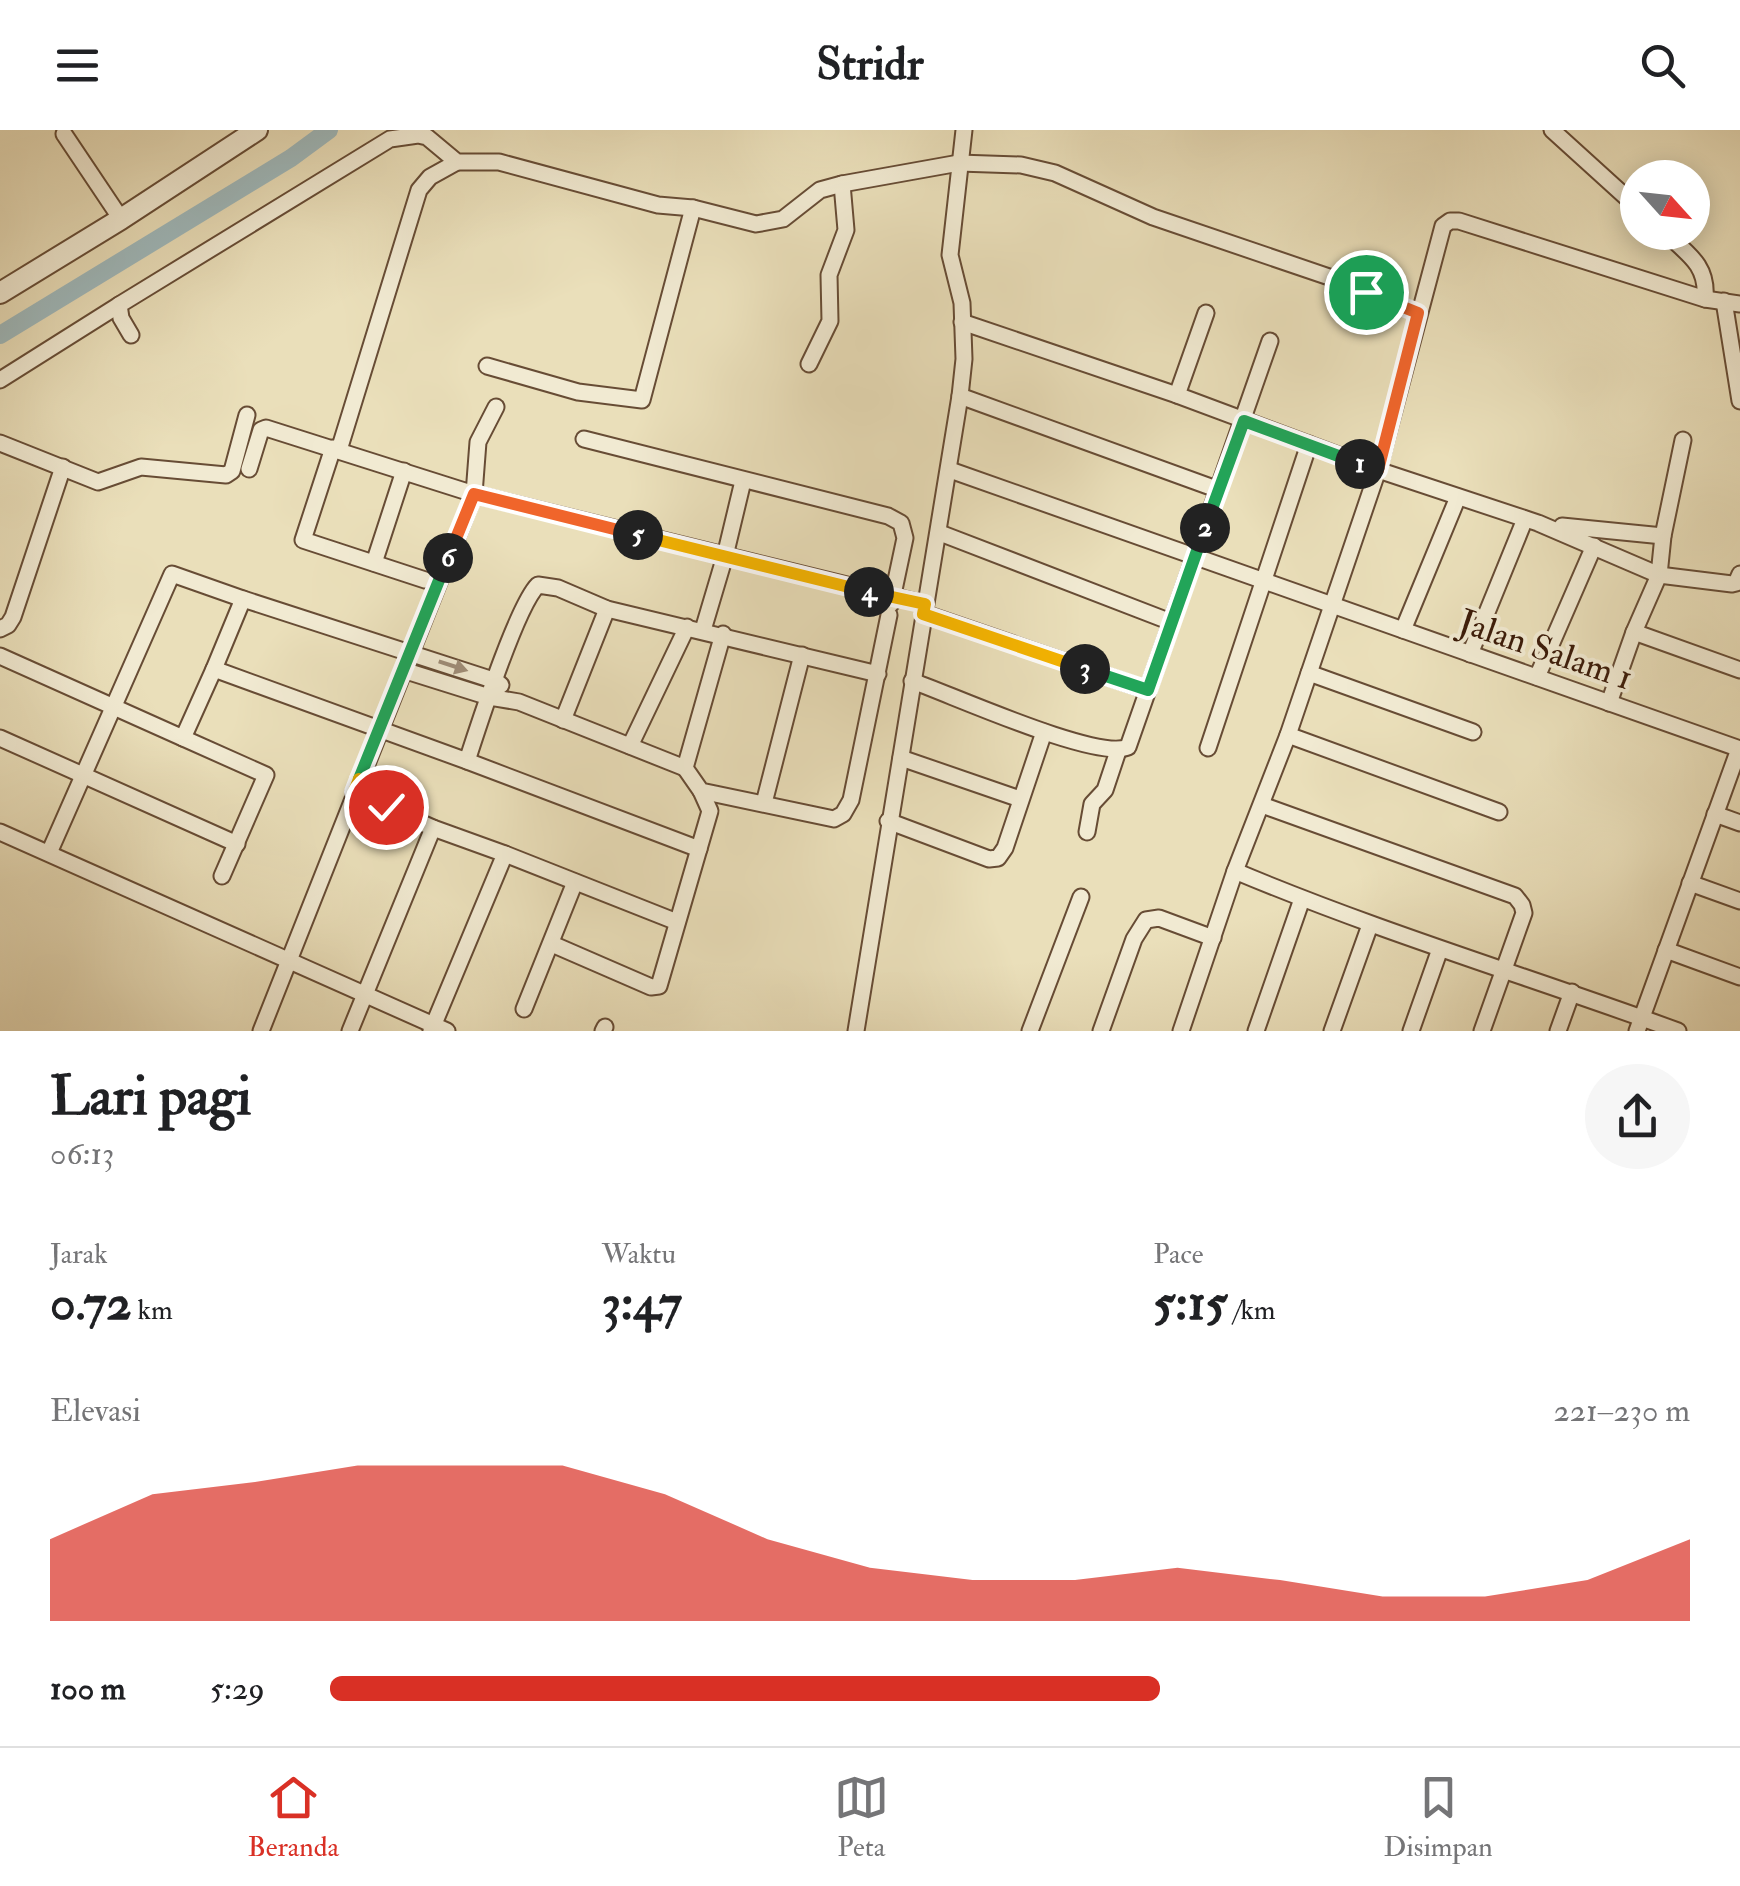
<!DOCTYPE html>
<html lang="id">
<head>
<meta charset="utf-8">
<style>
	body { margin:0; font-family:"IM FELL Double Pica",serif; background:#f6f6f6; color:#202124; height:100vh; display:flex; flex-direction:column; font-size:38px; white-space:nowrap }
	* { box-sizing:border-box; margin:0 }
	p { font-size:32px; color:#757577 }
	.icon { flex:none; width:55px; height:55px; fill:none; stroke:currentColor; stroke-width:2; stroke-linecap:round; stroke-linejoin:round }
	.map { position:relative; height:901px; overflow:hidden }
	.drawer { display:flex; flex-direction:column; background:#fff; flex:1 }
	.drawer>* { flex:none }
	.needle { width:65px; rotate:117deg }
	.fabs { position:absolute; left:1620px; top:30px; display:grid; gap:20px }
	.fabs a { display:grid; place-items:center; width:90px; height:90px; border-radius:50%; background:#fff; box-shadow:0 5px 25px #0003; font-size:50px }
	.pin { position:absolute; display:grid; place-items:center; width:85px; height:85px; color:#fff; margin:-42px; border:5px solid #fff; border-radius:50%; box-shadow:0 2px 10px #0007 }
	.km { position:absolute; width:50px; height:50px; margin:-25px; border-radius:50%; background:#222; color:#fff; font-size:28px; line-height:50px; text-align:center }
	.round { display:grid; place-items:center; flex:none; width:105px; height:105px; border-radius:52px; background:#f6f6f6 }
	.head { display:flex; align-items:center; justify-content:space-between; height:170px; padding:0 50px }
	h1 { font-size:55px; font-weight:700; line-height:75px }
	.figures { display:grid; grid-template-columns:repeat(3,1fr); gap:15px; height:170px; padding:10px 50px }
	.figures div { display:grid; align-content:center }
	.figures b { font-size:50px; font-weight:700 }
	.figures small { font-size:28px; font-weight:400 }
	.figures p { font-size:28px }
	.chart { height:280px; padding:20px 50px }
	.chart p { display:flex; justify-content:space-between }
	.chart svg { width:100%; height:180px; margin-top:10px; fill:#d93025; opacity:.7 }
	ul { padding:0 50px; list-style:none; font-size:32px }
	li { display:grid; grid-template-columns:160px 120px 1fr; align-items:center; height:75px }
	li i { height:25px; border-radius:12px; background:#d93025 }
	header { display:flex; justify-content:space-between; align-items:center; height:130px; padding:0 50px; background:#fff; font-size:45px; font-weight:700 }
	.menu { display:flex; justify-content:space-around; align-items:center; height:140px; border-top:2px solid #e0e0e0; background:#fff; font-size:28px; color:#757577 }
	.menu a { display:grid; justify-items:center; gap:5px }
	.menu .selected { color:#d93025 }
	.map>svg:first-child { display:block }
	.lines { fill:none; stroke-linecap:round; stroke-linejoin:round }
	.canal { stroke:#9fb9bc; stroke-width:18 }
	.minor-casing { stroke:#674c35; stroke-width:19 }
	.tertiary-casing { stroke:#674c35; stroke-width:24 }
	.minor { stroke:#f1ead2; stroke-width:15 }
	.tertiary { stroke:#f1ead2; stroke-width:20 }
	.oneway { fill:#9f8d78 }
	.split-1-casing { stroke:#fff; stroke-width:20 }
	.split-2-casing { stroke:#fff; stroke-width:20 }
	.split-3-casing { stroke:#fff; stroke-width:20 }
	.split-4-casing { stroke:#fff; stroke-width:20 }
	.split-5-casing { stroke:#fff; stroke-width:20 }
	.split-6-casing { stroke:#fff; stroke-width:20 }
	.split-7-casing { stroke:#fff; stroke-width:20 }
	.split-8-casing { stroke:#fff; stroke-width:20 }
	.split-1 { stroke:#f0652b; stroke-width:12 }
	.split-2 { stroke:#22a559; stroke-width:12 }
	.split-3 { stroke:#22a559; stroke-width:12 }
	.split-4 { stroke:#f5b400; stroke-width:12 }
	.split-5 { stroke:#f5b400; stroke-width:12 }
	.split-6 { stroke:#f0652b; stroke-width:12 }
	.split-7 { stroke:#22a559; stroke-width:12 }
	.split-8 { stroke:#f5b400; stroke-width:12 }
	.labels { text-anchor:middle; stroke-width:8; stroke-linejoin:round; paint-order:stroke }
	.street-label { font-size:35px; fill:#3b1b09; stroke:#f1ead2 }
</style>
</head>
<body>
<header><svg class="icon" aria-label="menu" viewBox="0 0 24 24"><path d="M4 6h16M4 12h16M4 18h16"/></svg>Stridr<svg class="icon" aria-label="search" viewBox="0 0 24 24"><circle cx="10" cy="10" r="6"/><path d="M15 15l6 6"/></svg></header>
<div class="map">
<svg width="1740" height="901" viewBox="0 0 1740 901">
	<rect width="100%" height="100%" fill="#eadfba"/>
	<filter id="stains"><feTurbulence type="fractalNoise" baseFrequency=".002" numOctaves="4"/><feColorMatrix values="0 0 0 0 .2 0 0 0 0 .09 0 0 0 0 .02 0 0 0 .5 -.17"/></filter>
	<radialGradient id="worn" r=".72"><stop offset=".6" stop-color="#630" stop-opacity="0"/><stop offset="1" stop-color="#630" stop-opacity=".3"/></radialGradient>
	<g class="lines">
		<polyline class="canal" points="0,205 291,28 329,0"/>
		<defs>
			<g id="minor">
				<polyline points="1552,0 1638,78"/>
				<polyline points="64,4 121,89"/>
				<path d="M1664 102C1688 124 1708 135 1705 169"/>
				<polyline points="1724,171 1740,271"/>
				<polyline points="962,192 1177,265 1378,340 1538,393 1659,445 1732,454 1736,453 1740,444"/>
				<polyline points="131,205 121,188 119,175 390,9 418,5 427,7 457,32 499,32 658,75 693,78 756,94 783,89 820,60 842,54 959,33 1021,35 1055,43 1153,87 1335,149 1418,183"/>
				<polyline points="809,234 830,191 829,145 846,100 842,54"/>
				<polyline points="487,236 578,262 642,270 693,78"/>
				<polyline points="0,250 119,175"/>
				<polyline points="1177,265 1206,183"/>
				<polyline points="960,266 1219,360"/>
				<polyline points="584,309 888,386 901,393 905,408 891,474"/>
				<polyline points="0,313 98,352 141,337 226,345 232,341 247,285"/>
				<polyline points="333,318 303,410 425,450"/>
				<polyline points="339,320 419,60 430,47 457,32"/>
				<polyline points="249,339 261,300 266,298 474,364 478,312 496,277"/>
				<polyline points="950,340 1740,619"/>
				<polyline points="1562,396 1663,406"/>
				<polyline points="940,403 1171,492"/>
				<polyline points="374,433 404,341"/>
				<polyline points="243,469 496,551 501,555"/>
				<polyline points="923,483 1147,560"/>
				<polyline points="0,499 8,495 13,487 63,337"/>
				<polyline points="703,500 725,426 743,351"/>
				<polyline points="1403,500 1458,367"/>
				<polyline points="1634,502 1740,540"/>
				<polyline points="723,504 685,638 701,661 834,689 843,684 851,670 889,485"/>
				<polyline points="1470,524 1525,389"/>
				<polyline points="0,526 183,608 214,539"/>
				<polyline points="403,540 489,567 519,572 685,638"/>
				<polyline points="1309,543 1473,602"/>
				<polyline points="1537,547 1594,416"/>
				<path d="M912 551C950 564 1097 631 1128 617L1270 211"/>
				<polyline points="1609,573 1634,502 1659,445 1663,406 1683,310"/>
				<polyline points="563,590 607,479"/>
				<polyline points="1288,605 1499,682"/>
				<polyline points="0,608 237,714"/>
				<polyline points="183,608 266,645 222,746"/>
				<polyline points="630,616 687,497"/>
				<polyline points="1208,618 1309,314"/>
				<polyline points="901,628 1020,669"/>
				<polyline points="467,631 699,719"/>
				<polyline points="354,662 387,677"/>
				<polyline points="764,673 802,525"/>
				<polyline points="1262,675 1515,766 1522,775 1524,783 1482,901"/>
				<polyline points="1715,684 1740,693"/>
				<polyline points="888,691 989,729 998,728 1005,718 1044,602"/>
				<polyline points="0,702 447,901"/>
				<polyline points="1087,702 1092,674 1105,660 1118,621"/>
				<path d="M49 723 172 444 243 469 214 539 467 631C478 597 517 475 538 455L558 458 607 479 878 544"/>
				<polyline points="505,724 677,792"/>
				<path d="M1235 741C1380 802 1530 847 1678 901"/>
				<polyline points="1690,753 1740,771"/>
				<polyline points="552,814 651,857 659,856 710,681 701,661"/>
				<polyline points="1666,820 1740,847"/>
				<polyline points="524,879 575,752"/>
				<polyline points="261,901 474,364 925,474"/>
				<polyline points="350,901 433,698 413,689"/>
				<polyline points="431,901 505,724 433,698"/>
				<polyline points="603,901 605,897"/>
				<polyline points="856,901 960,266 964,229 962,173 950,125 964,0"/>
				<polyline points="1030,901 1081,767"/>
				<polyline points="1101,901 1134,809 1146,790 1159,788 1213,808"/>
				<polyline points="1181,901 1235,741 1288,605 1378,340 1443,96 1450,91 1459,91 1705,169 1740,174"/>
				<polyline points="1256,901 1302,769"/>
				<polyline points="1332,901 1370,795"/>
				<polyline points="1411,901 1440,819"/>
				<polyline points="1558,901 1572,862"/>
				<polyline points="1637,901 1739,619"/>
			</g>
			<polyline id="tertiary" points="0,163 121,89 257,0"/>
		</defs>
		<use href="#minor" class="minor-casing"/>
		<use href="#tertiary" class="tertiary-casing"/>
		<use href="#minor" class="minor"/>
		<use href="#tertiary" class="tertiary"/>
	</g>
	<defs><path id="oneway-solid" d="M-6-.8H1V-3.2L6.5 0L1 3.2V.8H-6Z" transform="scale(2.5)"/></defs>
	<use class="oneway" href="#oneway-solid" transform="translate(453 536) rotate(18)"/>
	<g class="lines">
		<defs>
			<polyline id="split-1" points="1360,334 1378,340 1418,183 1366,162"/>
			<polyline id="split-2" points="1205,398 1244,291 1360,334"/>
			<polyline id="split-3" points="1085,539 1148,560 1205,398"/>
			<polyline id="split-4" points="869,462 925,474 923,484 1085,539"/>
			<polyline id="split-5" points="638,405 869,462"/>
			<polyline id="split-6" points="448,428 474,364 638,405"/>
			<polyline id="split-7" points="359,649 448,428"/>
			<polyline id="split-8" points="359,649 354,662 386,677"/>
		</defs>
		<use href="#split-1" class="split-1-casing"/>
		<use href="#split-2" class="split-2-casing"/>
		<use href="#split-3" class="split-3-casing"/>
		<use href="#split-4" class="split-4-casing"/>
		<use href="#split-5" class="split-5-casing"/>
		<use href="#split-6" class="split-6-casing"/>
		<use href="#split-7" class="split-7-casing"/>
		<use href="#split-8" class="split-8-casing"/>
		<use href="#split-1" class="split-1"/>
		<use href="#split-2" class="split-2"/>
		<use href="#split-3" class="split-3"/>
		<use href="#split-4" class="split-4"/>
		<use href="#split-5" class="split-5"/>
		<use href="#split-6" class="split-6"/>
		<use href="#split-7" class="split-7"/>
		<use href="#split-8" class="split-8"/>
	</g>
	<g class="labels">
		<g class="street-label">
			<text transform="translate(1546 519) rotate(19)" y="12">Jalan Salam 1</text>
		</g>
	</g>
	<rect width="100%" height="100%" filter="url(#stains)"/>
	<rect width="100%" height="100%" fill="url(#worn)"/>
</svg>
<div class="fabs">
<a><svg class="needle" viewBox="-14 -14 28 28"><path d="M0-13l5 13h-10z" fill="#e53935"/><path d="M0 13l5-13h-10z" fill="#757577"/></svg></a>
</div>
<div class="pin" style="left:1366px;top:162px;background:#1e9e55"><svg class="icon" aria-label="arrive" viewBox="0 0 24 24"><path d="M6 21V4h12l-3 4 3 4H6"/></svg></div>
<div class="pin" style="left:386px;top:677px;background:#d93025"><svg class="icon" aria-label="check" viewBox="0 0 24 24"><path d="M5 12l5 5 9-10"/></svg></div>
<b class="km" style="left:1360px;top:334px">1</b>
<b class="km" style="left:1205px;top:398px">2</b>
<b class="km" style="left:1085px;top:539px">3</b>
<b class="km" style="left:869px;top:462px">4</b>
<b class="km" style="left:638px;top:405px">5</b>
<b class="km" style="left:448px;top:428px">6</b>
</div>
<section class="drawer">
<div class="head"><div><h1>Lari pagi</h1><p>06:13</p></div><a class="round"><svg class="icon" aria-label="share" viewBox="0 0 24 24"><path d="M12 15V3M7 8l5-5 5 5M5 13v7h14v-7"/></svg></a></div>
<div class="figures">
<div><p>Jarak</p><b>0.72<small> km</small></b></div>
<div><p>Waktu</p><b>3:47</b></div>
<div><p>Pace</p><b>5:15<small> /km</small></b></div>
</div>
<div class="chart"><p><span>Elevasi</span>221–230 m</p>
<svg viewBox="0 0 160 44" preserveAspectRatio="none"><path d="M0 44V24L10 13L20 10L30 6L40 6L50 6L60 13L70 24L80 31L90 34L100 34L110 31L120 34L130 38L140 38L150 34L160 24V44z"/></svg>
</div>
<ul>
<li><b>100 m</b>5:29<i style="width:61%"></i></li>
</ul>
</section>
<nav class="menu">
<a class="selected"><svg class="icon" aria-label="home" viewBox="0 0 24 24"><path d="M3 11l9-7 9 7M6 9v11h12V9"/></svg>Beranda</a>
<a><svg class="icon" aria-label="map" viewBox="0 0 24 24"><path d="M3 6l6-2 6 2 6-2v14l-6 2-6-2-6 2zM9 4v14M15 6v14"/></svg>Peta</a>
<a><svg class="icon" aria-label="saved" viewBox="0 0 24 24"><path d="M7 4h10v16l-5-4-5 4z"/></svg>Disimpan</a>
</nav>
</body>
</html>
